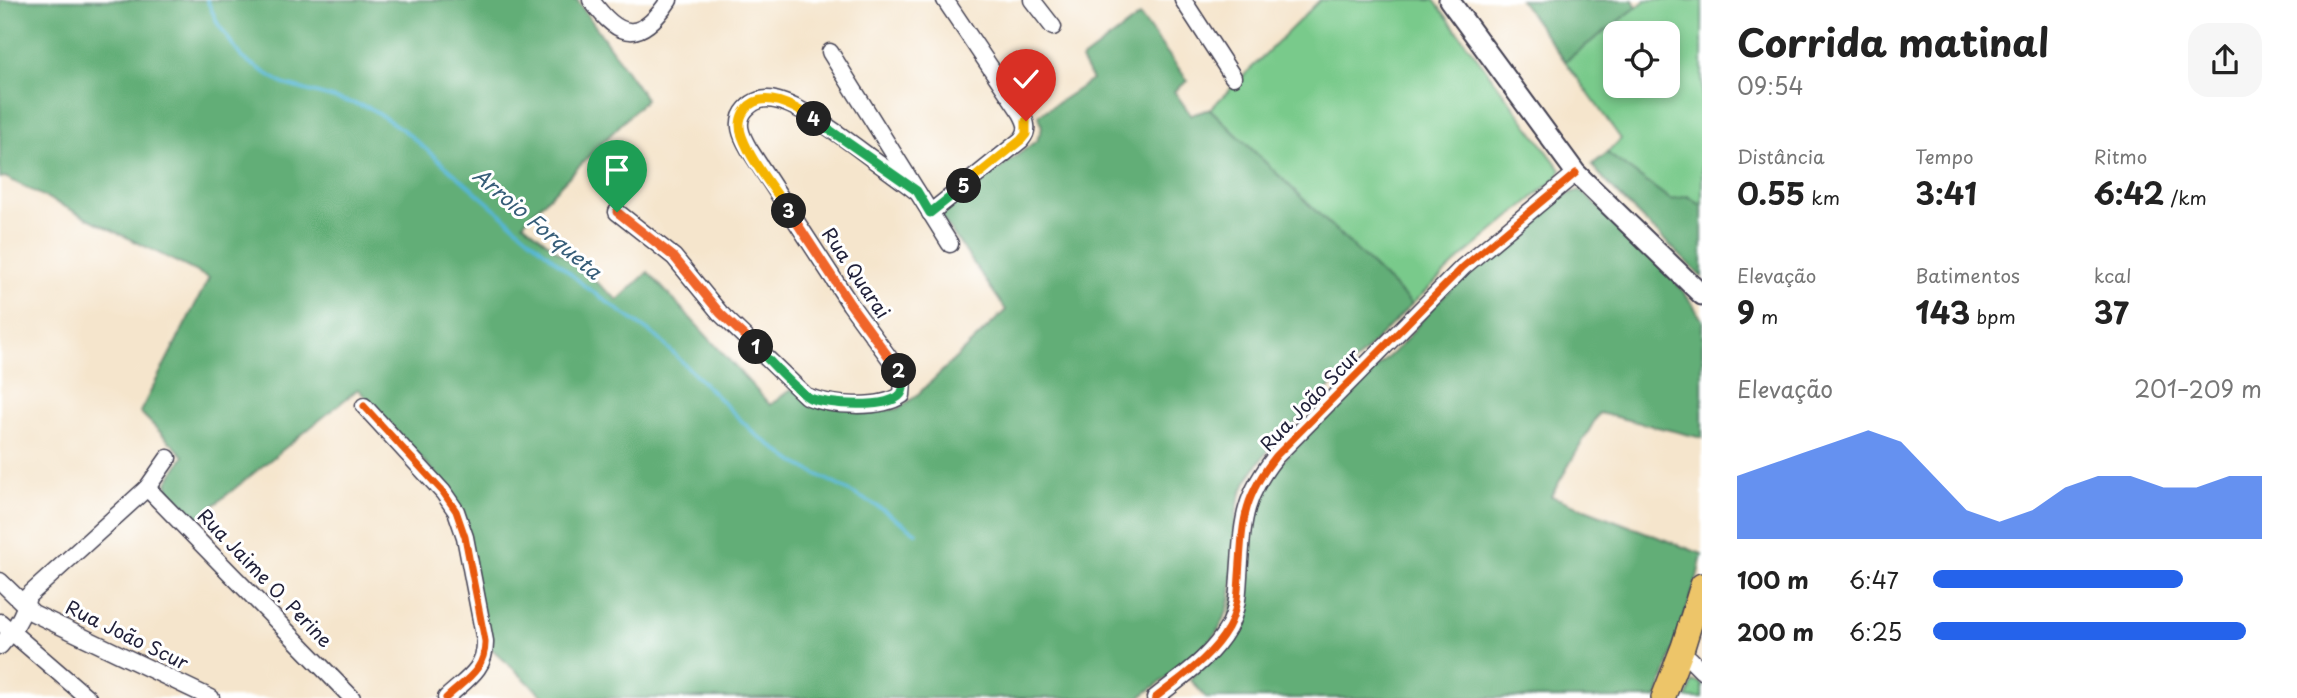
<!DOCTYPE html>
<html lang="pt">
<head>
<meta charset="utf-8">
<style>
	body { margin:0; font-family:"Playpen Sans",sans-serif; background:#f6f6f6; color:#222; height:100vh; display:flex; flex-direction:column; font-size:26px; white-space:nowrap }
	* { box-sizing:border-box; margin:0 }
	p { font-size:23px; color:#767676 }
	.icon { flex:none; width:38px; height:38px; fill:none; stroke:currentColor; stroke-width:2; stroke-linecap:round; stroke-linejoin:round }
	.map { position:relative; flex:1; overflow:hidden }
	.sheet { display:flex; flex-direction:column; background:#fff; width:595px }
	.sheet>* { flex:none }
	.buttons { position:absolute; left:1603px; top:21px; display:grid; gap:14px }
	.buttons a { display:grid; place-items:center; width:77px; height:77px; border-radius:14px; background:#fff; box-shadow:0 4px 10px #0003; font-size:35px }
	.pin { position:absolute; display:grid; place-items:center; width:60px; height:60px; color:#fff; margin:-72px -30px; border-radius:50% 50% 50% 0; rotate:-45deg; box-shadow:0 0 7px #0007 }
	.pin .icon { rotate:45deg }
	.km { position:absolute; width:35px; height:35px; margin:-18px; border-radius:50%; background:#222; color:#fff; font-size:19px; line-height:35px; text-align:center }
	.round { display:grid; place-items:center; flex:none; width:74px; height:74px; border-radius:21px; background:#f6f6f6 }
	.head { display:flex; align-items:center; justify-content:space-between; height:119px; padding:0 35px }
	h1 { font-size:38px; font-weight:700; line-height:52px }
	.metrics { display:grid; grid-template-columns:repeat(3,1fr); gap:10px; height:119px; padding:7px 35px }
	.metrics div { display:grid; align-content:center }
	.metrics b { font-size:30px; font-weight:700 }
	.metrics small { font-size:19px; font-weight:400 }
	.metrics p { font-size:19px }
	.chart { height:196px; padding:14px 35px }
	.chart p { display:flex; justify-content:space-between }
	.chart svg { width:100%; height:126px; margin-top:7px; fill:#2563eb; opacity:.7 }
	ul { padding:0 35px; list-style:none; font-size:23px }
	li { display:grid; grid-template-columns:112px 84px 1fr; align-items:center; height:52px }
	li i { height:18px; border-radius:9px; background:#2563eb }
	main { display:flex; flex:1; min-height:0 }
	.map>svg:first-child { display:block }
	.green { fill:#79ca8b; stroke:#4e7663; stroke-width:2; fill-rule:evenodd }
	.forest { fill:#62ae77; stroke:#426859; stroke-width:2 }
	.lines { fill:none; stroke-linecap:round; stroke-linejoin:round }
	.stream { stroke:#56b7d5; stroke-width:3.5 }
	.minor-casing { stroke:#423f51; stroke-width:19 }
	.tertiary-casing { stroke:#423f51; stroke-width:23 }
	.primary-casing { stroke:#423f51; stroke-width:26 }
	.minor { stroke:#fff; stroke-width:16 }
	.tertiary { stroke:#fff; stroke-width:19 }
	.primary { stroke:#edc569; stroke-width:23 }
	.cycleway-casing { stroke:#fff; stroke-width:11 }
	.cycleway { stroke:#e8590c; stroke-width:7 }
	.split-1-casing { stroke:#fff; stroke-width:14 }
	.split-2-casing { stroke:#fff; stroke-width:14 }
	.split-3-casing { stroke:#fff; stroke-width:14 }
	.split-4-casing { stroke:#fff; stroke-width:14 }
	.split-5-casing { stroke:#fff; stroke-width:14 }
	.split-6-casing { stroke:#fff; stroke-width:14 }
	.split-1 { stroke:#f0652b; stroke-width:9 }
	.split-2 { stroke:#22a559; stroke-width:9 }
	.split-3 { stroke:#f0652b; stroke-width:9 }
	.split-4 { stroke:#f5b400; stroke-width:9 }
	.split-5 { stroke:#22a559; stroke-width:9 }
	.split-6 { stroke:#f5b400; stroke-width:9 }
	.labels { text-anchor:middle; stroke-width:6; stroke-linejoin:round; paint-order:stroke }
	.street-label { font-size:19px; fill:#22223b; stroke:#fff }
	.water-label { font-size:21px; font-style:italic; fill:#375e79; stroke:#fff }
</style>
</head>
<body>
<main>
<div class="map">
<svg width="1702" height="698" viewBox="0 0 1702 698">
	<rect width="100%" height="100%" fill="#fff"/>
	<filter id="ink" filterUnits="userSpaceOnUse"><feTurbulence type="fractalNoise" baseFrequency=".0143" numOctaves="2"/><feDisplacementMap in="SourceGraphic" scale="14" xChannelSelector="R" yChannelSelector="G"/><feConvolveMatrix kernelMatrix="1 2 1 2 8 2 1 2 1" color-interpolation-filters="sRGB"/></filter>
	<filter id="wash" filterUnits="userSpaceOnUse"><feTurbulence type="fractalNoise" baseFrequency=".00686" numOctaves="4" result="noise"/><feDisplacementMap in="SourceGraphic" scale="28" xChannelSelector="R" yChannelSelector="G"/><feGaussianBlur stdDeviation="1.57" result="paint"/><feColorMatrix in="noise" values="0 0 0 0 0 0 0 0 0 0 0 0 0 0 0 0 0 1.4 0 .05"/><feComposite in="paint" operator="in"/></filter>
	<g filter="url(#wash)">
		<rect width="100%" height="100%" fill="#f5e5cc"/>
		<g class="green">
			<polygon points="1320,0 1434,0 1561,170 1559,176 1462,257 1412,304 1210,109"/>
			<path d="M1646 0H1702V206L1688 196 1671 200 1607 153 1621 139 1565 61ZM1615 33H1668V86H1615Z"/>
			<polygon points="1693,682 1699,682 1702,685 1702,698 1687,698"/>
		</g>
		<g class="forest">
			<path d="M0 0H577L646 99 523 223 618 300 648 272 770 405 790 390 878 411 897 409 915 397 1006 310 940 215 1037 140 1042 128 1039 115 1092 80 1081 60 1140 16 1188 81 1174 91 1191 115 1210 109 1412 304 1270 448C1257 465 1243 482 1238 504 1229 544 1242 602 1214 636 1194 660 1164 679 1139 698H545L492 649 445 484 358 389 198 518 169 492 167 482 184 456 140 412 209 278 5 177 0 178Z"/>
			<polygon points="1520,0 1633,0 1637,7 1565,61"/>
			<path d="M1607 153 1671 200 1688 196 1702 206V278C1666 239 1625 206 1592 165Z"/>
			<path d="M1580 190C1621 229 1675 270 1702 320V438L1599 413 1551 496 1702 554 1697 579 1657 698H1206L1190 679 1224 645 1251 513 1264 486 1280 464 1329 413 1404 342 1435 304 1522 227 1558 198Z"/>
		</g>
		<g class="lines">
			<polyline class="stream" points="207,0 218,24 242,58 283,84 370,108 406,132 586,287 658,338 755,434 794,462 877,506 917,533"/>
		</g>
	</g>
	<g filter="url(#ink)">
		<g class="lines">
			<defs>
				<g id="minor">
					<path d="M591 0C620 40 641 43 669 0"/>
					<polyline points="1032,0 1053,27"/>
					<polyline points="1183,0 1233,77"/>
					<polyline points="830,52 950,244"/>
					<path d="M617 212 674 257 720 313 806 396C830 406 879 410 902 395L903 380 898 370 850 304 749 149C742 137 734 122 746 109 753 101 764 97 775 100 807 107 854 146 882 166 894 174 905 183 917 192"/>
					<path d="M930 213 1021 140C1029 130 1027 124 1021 113L945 0"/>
					<path d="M364 406 443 492 456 511 465 537 485 641C486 670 465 680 446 698"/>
					<polyline points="147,488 352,698"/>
					<polyline points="0,581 33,613 211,698"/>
					<polyline points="0,622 88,698"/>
					<path d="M0 646C13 631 24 616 28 596L147 488 168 458"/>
					<polyline points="1680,656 1690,659 1702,671"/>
					<path d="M1155 698C1181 677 1211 658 1228 628 1237 612 1238 594 1239 576 1243 523 1241 500 1276 456L1463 267 1576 173"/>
				</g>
				<polyline id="tertiary" points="1449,0 1576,173 1702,295"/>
				<polyline id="primary" points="1663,698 1683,647 1702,585"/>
			</defs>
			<use href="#minor" class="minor-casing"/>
			<use href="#tertiary" class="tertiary-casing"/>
			<use href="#primary" class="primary-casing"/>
			<use href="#minor" class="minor"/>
			<use href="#tertiary" class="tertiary"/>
			<use href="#primary" class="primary"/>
			<defs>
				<g id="cycleway">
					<path d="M617 212 674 257 720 313 806 396C830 406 879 410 902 395L903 380 898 370 850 304 749 149C742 137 734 122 746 109 753 101 764 97 775 100 807 107 854 146 882 166 894 174 905 183 917 192"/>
					<path d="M364 406 443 492 456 511 465 537 485 641C486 670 465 680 446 698"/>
					<path d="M1155 698C1181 677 1211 658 1228 628 1237 612 1238 594 1239 576 1243 523 1241 500 1276 456L1463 267 1576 173"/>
				</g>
			</defs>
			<use href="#cycleway" class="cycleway-casing"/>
			<use href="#cycleway" class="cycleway"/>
		</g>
	</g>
	<g class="lines" filter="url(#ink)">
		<defs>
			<polyline id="split-1" points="617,212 674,257 720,313 756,347"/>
			<path id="split-2" d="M756 347C768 359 795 389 808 397 822 405 895 410 902 392 905 385 902 378 899 371"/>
			<polyline id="split-3" points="789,211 850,304 899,371"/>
			<path id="split-4" d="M789 211C774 189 751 161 742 136 739 128 739 118 745 110 762 87 795 107 814 119"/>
			<polyline id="split-5" points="814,119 917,191 930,213 964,186"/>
			<polyline id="split-6" points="964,186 1021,140 1026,134 1026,121"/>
		</defs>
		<use href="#split-1" class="split-1-casing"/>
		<use href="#split-2" class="split-2-casing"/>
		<use href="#split-3" class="split-3-casing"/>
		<use href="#split-4" class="split-4-casing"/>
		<use href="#split-5" class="split-5-casing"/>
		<use href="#split-6" class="split-6-casing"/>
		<use href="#split-1" class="split-1"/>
		<use href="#split-2" class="split-2"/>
		<use href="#split-3" class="split-3"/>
		<use href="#split-4" class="split-4"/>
		<use href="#split-5" class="split-5"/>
		<use href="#split-6" class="split-6"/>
	</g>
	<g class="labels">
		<g class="street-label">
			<text transform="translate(856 273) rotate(56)" y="7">Rua Quarai</text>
			<text transform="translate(1310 400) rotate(-46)" y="7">Rua João Scur</text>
			<text transform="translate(265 578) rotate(46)" y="7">Rua Jaime O. Perine</text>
			<text transform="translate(127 635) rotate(26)" y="7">Rua João Scur</text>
		</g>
		<g class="water-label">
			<text transform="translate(537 224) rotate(40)" y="7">Arroio Forqueta</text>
		</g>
	</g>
</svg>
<div class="buttons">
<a><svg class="icon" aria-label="locate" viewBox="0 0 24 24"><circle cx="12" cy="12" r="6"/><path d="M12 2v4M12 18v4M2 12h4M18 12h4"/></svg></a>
</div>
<div class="pin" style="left:617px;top:212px;background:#1e9e55"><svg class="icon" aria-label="arrive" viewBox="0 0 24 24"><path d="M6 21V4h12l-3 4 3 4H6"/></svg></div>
<div class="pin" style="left:1026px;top:121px;background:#d93025"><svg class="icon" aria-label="check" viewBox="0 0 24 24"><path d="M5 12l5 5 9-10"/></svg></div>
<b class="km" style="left:756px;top:347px">1</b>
<b class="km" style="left:899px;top:371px">2</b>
<b class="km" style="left:789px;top:211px">3</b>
<b class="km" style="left:814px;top:119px">4</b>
<b class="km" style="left:964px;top:186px">5</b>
</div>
<section class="sheet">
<div class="head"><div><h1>Corrida matinal</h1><p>09:54</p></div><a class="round"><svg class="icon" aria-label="share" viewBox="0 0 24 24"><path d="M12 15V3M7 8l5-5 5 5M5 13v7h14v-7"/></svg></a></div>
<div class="metrics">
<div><p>Distância</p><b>0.55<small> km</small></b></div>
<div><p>Tempo</p><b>3:41</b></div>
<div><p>Ritmo</p><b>6:42<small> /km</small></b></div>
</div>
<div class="metrics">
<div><p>Elevação</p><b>9<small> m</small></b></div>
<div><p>Batimentos</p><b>143<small> bpm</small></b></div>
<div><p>kcal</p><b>37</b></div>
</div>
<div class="chart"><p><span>Elevação</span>201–209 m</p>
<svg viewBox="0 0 160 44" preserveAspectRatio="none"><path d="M0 44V22L10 18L20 14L30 10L40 6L50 10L60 22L70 34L80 38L90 34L100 26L110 22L120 22L130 26L140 26L150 22L160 22V44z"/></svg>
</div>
<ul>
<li><b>100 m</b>6:47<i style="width:76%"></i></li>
<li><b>200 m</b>6:25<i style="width:95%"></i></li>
</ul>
</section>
</main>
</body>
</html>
